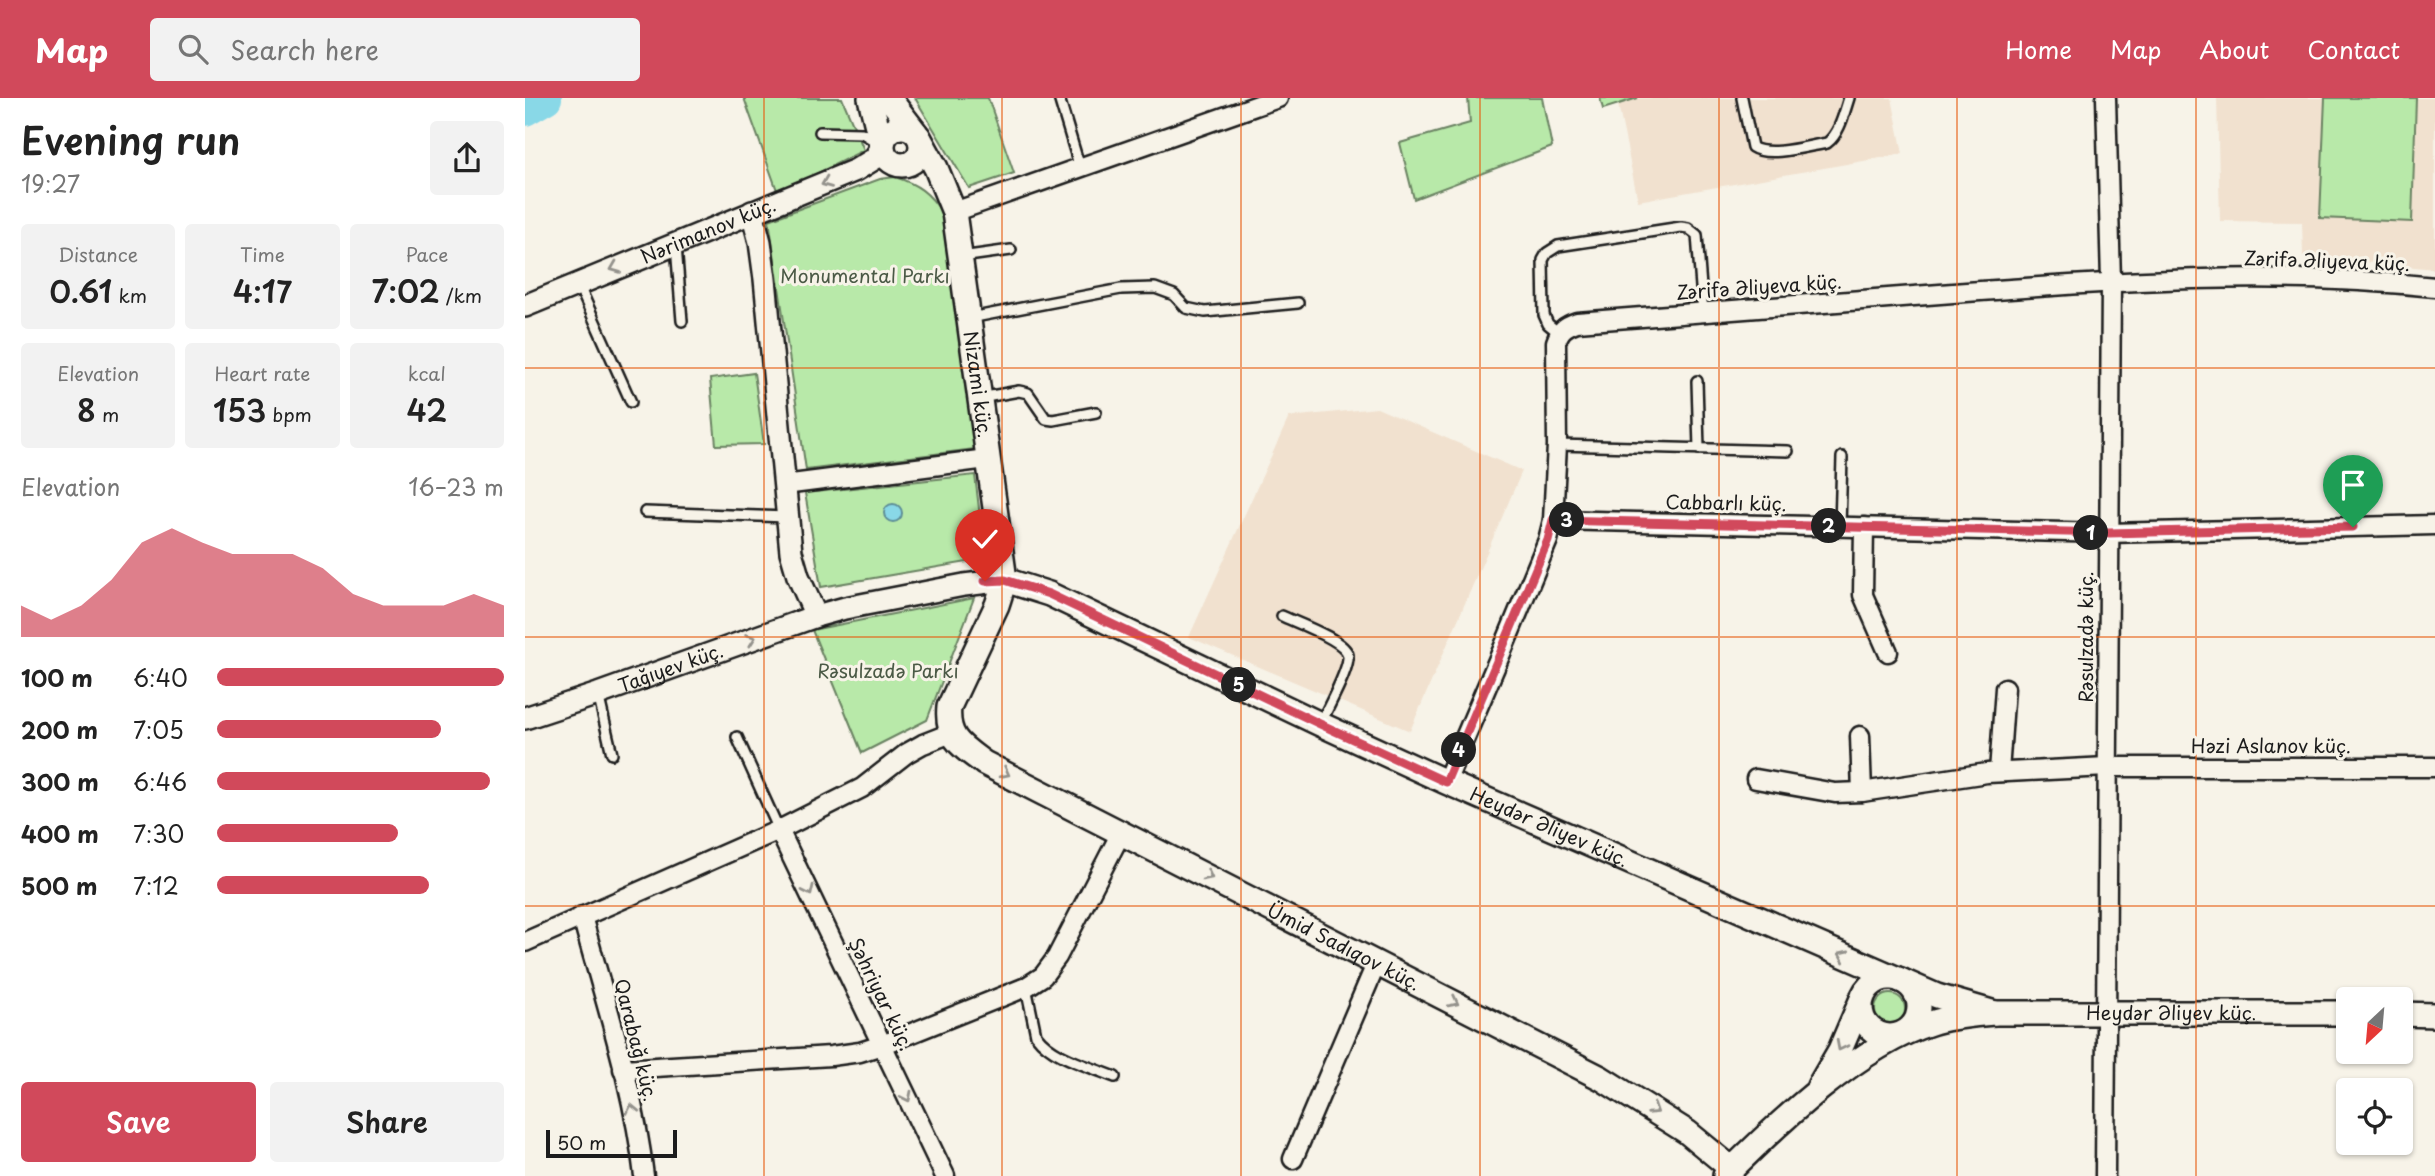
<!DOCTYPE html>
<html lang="en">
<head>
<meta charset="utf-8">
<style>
	body { margin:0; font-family:"Playpen Sans",sans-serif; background:#f2f2f2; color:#222; height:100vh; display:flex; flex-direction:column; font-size:26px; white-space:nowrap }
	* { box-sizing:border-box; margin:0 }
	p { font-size:23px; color:#767676 }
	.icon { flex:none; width:38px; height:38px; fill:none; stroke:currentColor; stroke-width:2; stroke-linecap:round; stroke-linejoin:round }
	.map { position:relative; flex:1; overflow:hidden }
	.panel { display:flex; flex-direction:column; background:#fff; width:525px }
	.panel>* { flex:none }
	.needle { width:46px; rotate:206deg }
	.controls { position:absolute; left:1811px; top:889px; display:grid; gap:14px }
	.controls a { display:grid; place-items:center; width:77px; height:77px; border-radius:7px; background:#fff; box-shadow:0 2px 5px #0004; font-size:35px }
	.scale { position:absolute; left:21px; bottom:18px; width:131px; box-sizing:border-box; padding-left:7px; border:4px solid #1c1c1c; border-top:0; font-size:19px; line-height:24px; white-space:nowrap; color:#1c1c1c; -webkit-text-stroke:5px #f7f3e8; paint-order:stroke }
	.pin { position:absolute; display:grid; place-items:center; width:60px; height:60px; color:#fff; margin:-72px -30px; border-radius:50% 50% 50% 0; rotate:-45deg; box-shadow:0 0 7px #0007 }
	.pin .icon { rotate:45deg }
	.km { position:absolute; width:35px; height:35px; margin:-18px; border-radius:50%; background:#222; color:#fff; font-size:19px; line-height:35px; text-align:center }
	.round { display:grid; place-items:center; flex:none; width:74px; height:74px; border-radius:7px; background:#f2f2f2 }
	.overview { display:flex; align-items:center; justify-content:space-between; height:119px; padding:0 21px }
	h1 { font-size:38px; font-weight:600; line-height:52px }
	.stats { display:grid; grid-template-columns:repeat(3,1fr); gap:10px; height:119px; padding:7px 21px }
	.stats div { display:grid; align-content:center; border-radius:7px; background:#f2f2f2; text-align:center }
	.stats b { font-size:30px; font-weight:600 }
	.stats small { font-size:19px; font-weight:400 }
	.stats p { font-size:19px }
	.chart { height:196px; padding:14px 21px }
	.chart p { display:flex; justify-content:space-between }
	.chart svg { width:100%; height:126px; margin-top:7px; fill:#d1495b; opacity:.7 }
	.action { display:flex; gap:14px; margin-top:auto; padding:14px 21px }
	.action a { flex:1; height:80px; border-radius:7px; background:#d1495b; color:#fff; font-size:28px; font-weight:600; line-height:80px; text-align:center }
	.action a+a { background:#f2f2f2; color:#222 }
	ul { padding:0 21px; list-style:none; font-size:23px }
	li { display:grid; grid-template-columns:112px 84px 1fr; align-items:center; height:52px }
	li i { height:18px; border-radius:9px; background:#d1495b }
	header { display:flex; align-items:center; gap:42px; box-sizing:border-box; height:98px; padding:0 35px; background:#d1495b; color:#fff }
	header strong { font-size:33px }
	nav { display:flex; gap:38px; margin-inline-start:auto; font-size:24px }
	.search { width:490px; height:63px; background:#f2f2f2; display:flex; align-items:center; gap:18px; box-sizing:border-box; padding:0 24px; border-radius:7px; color:#767676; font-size:26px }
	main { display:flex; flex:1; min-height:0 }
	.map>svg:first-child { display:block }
	.built { fill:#f1e1cf }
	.green { fill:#b8e9a9; stroke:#6a8262; stroke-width:2 }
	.water { fill:#89d8e7; stroke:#5d8d96; stroke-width:2 }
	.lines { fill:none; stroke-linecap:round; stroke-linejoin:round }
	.river { stroke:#89d8e7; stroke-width:32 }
	.service-casing { stroke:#1c1c1c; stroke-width:14 }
	.minor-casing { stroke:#1c1c1c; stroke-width:23 }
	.tertiary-casing { stroke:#1c1c1c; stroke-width:26 }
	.secondary-casing { stroke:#1c1c1c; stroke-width:28 }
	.service { stroke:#f7f3e8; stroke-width:9 }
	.minor { stroke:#f7f3e8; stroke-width:18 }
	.tertiary { stroke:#f7f3e8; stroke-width:21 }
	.secondary { stroke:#f7f3e8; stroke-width:23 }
	.oneway { stroke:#94928c }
	.route-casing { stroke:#fff; stroke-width:14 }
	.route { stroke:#d1495b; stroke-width:9 }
	.grid { fill:none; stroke:#e8590c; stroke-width:2; stroke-opacity:0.55 }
	.labels { text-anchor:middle; stroke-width:6; stroke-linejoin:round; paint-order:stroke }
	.street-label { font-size:19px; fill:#1c1c1c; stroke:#f7f3e8 }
	.park-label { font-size:19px; fill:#4b5a46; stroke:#f7f3e8 }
</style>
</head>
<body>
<header>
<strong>Map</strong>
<div class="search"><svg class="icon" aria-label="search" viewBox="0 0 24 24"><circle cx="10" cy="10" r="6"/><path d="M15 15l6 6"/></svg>Search here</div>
<nav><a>Home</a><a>Map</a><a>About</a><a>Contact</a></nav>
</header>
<main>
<section class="panel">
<div class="overview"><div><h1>Evening run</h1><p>19:27</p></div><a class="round"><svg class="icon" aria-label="share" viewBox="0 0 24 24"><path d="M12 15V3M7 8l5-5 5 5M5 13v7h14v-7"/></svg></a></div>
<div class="stats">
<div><p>Distance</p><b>0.61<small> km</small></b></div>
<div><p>Time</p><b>4:17</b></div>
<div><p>Pace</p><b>7:02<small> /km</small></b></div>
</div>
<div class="stats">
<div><p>Elevation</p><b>8<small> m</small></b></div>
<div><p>Heart rate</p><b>153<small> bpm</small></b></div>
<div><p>kcal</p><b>42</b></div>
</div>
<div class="chart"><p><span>Elevation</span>16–23 m</p>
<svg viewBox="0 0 160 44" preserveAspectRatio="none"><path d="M0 44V33L10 38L20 33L30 24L40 11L50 6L60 11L70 15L80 15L90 15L100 20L110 29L120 33L130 33L140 33L150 29L160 33V44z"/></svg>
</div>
<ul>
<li><b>100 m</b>6:40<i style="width:100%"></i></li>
<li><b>200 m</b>7:05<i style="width:78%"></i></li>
<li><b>300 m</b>6:46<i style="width:95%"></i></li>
<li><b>400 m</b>7:30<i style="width:63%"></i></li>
<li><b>500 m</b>7:12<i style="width:74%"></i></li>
</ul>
<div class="action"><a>Save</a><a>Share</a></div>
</section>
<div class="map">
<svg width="1910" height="1078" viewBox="0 0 1910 1078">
	<rect width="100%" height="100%" fill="#f7f3e8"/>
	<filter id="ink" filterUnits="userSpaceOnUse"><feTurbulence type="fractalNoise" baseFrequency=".0143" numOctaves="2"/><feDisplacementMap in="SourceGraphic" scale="14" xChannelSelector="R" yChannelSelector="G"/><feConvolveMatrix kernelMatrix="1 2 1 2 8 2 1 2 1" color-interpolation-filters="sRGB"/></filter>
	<g filter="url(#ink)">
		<g class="built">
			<polygon points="1113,0 1367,0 1378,56 1113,103 1093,6"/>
			<polygon points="1692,0 1910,0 1910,171 1778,158 1777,124 1695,123"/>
			<polygon points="852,310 997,373 885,633 664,539 764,319"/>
		</g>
		<g class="green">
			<polygon points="219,0 317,0 339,52 253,95"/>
			<polygon points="390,0 463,0 489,75 444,90"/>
			<polygon points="943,0 1017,0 1027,49 889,101 875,45 945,25"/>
			<polygon points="1075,0 1113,0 1078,11"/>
			<polygon points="1800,0 1891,0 1887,124 1795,120"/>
			<path d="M370 79C392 86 405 95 417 115L450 351 281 372 244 122 355 81Z"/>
			<polygon points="229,275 239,346 191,347 185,281"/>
			<polygon points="450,377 460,461 296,489 280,395"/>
			<polygon points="449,500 402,622 337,655 287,532"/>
			<circle cx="1365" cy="911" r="15"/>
		</g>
		<circle class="water" cx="368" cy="415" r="9"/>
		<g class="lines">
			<polyline class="river" points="0,12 21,0"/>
			<defs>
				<g id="service">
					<polyline points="534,0 555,70"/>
					<path d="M1217 0 1227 49C1243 60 1283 48 1302 45 1315 35 1319 15 1324 0"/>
					<polyline points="295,34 337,35 350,43"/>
					<polyline points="151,148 157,223"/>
					<polyline points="436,159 486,152"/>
					<polyline points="54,188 106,304"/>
					<polyline points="445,220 596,191 630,190 649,197 661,210 680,214 773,205"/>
					<polyline points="1034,235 1023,226 1019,217 1018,162 1022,155 1033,148 1156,129 1163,130 1172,137 1178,215"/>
					<polyline points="1172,283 1174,351"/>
					<polyline points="455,300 494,293 503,295 521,321 528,322 571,314"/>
					<polyline points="1032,347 1263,353"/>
					<polyline points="120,414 261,419"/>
					<polyline points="1315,429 1317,359"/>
					<path d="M757 518C772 525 820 542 823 557 825 571 802 610 796 625"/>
					<polyline points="73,596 87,656"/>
					<polyline points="212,639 254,732"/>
					<path d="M501 889 511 937C528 960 564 968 590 979"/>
				</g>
				<g id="minor">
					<polyline points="429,114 753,0"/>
					<polyline points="259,387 462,361"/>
					<polyline points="1028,422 1583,435 1910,427"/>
					<polyline points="1339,429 1338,497 1363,554"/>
					<polyline points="1335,638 1337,694"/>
					<polyline points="1474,674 1480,590"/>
					<polyline points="1231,681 1310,695 1337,694 1462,675 1582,669 1910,669"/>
					<path d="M921 684 977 553 1023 442 1028 422 1032 347 1031 244C1035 232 1040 228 1052 224 1177 215 1302 205 1428 195 1588 183 1749 172 1910 189"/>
					<polyline points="254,732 420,1078"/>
					<path d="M57 818C80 904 109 990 119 1078"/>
					<polyline points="0,844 254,732 337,690 382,655 398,646 426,635"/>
					<polyline points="98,971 306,958 335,954 357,947 501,889 518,878 532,859 597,733"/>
					<polyline points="768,1061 852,864"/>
					<polyline points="1580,1078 1586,183 1581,0"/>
				</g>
				<g id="tertiary">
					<polyline points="227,114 235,144 240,181 266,454 273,478 291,518 320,510 439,487 480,482"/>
					<path id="s1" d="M0 208 331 72 349 61 357 49"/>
					<path id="s2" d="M0 620 73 596 291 518"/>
				</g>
				<g id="secondary">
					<polyline points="345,0 357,49"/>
					<polyline points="364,0 391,35"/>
					<circle cx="377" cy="48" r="19"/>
					<path id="s3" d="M394 39 411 70 429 114 480 482 472 507 424 609C421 640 436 648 459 665L1076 980 1162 1034 1207 1071"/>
					<path id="s4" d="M480 482 524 496 795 626 921 684 1412 898 1470 915"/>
					<circle cx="1365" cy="909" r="29"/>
					<polyline points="1876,916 1910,917"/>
					<polyline points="1294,988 1315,952 1336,903"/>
					<path id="s5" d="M1200 1078C1253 1025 1335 947 1406 925 1427 918 1449 917 1470 915H1824"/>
				</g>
			</defs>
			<use href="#service" class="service-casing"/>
			<use href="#minor" class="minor-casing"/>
			<use href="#tertiary" class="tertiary-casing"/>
			<use href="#secondary" class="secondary-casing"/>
			<use href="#service" class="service"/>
			<use href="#minor" class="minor"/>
			<use href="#tertiary" class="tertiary"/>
			<use href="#secondary" class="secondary"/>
		</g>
		<defs><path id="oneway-chevron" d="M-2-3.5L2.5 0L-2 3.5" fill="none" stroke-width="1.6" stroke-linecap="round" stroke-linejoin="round" transform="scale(1.75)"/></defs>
		<g class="oneway">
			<use href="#oneway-chevron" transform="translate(301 85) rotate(158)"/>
			<use href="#oneway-chevron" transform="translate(90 170) rotate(158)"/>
			<use href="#oneway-chevron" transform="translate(226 541) rotate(-20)"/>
			<use href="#oneway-chevron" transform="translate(480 675) rotate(27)"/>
			<use href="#oneway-chevron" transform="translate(683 778) rotate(27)"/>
			<use href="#oneway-chevron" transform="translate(284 793) rotate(65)"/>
			<use href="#oneway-chevron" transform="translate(1318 857) rotate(-156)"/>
			<use href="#oneway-chevron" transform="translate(929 904) rotate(27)"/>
			<use href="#oneway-chevron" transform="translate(1316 948) rotate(117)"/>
			<use href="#oneway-chevron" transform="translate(382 999) rotate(64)"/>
			<use href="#oneway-chevron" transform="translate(107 1011) rotate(-102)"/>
			<use href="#oneway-chevron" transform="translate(1129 1012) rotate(33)"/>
		</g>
	</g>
	<g class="lines" filter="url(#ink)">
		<defs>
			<polyline id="route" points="460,483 480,482 524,496 795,626 921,684 1023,442 1028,422 1583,435 1828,429"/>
		</defs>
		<use href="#route" class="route-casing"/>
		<use href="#route" class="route"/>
	</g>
	<path class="grid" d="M239 0V1078M477 0V1078M716 0V1078M955 0V1078M1194 0V1078M1432 0V1078M1671 0V1078M0 270H1910M0 539H1910M0 808H1910"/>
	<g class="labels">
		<g class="street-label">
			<text dy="7" stroke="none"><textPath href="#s1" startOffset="198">Nərimanov küç.</textPath></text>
			<text transform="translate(1802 163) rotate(2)" y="7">Zərifə Əliyeva küç.</text>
			<text transform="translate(1234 189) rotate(-4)" y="7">Zərifə Əliyeva küç.</text>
			<text dy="7" stroke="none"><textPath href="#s3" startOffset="257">Nizami küç.</textPath></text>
			<text transform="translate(1201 405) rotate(1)" y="7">Cabbarlı küç.</text>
			<text transform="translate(1561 539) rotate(-90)" y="7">Rəsulzadə küç.</text>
			<text dy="7" stroke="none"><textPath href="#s2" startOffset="154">Tağıyev küç.</textPath></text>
			<text x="1746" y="655">Həzi Aslanov küç.</text>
			<text dy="7" stroke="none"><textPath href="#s4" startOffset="598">Heydər Əliyev küç.</textPath></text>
			<text dy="7" stroke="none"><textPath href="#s3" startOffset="1068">Ümid Sadıqov küç.</textPath></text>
			<text transform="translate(356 896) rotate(64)" y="7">Şəhriyar küç.</text>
			<text dy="7" stroke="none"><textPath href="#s5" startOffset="500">Heydər Əliyev küç.</textPath></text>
			<text transform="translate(111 942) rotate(76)" y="7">Qarabağ küç.</text>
		</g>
		<g class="park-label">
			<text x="340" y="185">Monumental Parkı</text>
			<text x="363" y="580">Rəsulzadə Parkı</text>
		</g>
	</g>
</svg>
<div class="controls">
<a><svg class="needle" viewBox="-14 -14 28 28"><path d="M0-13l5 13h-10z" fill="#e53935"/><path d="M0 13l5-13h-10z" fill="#767676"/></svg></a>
<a><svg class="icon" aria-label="locate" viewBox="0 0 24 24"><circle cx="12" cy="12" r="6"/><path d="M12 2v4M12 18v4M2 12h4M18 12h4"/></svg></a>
</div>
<div class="scale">50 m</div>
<div class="pin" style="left:1828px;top:429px;background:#1e9e55"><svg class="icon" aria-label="arrive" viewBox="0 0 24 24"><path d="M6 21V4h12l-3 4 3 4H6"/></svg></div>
<div class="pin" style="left:460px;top:483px;background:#d93025"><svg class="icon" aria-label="check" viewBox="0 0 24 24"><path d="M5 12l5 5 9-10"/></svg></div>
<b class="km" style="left:1566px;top:435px">1</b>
<b class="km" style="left:1304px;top:428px">2</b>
<b class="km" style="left:1042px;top:422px">3</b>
<b class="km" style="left:934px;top:652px">4</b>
<b class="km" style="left:714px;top:587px">5</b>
</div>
</main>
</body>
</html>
